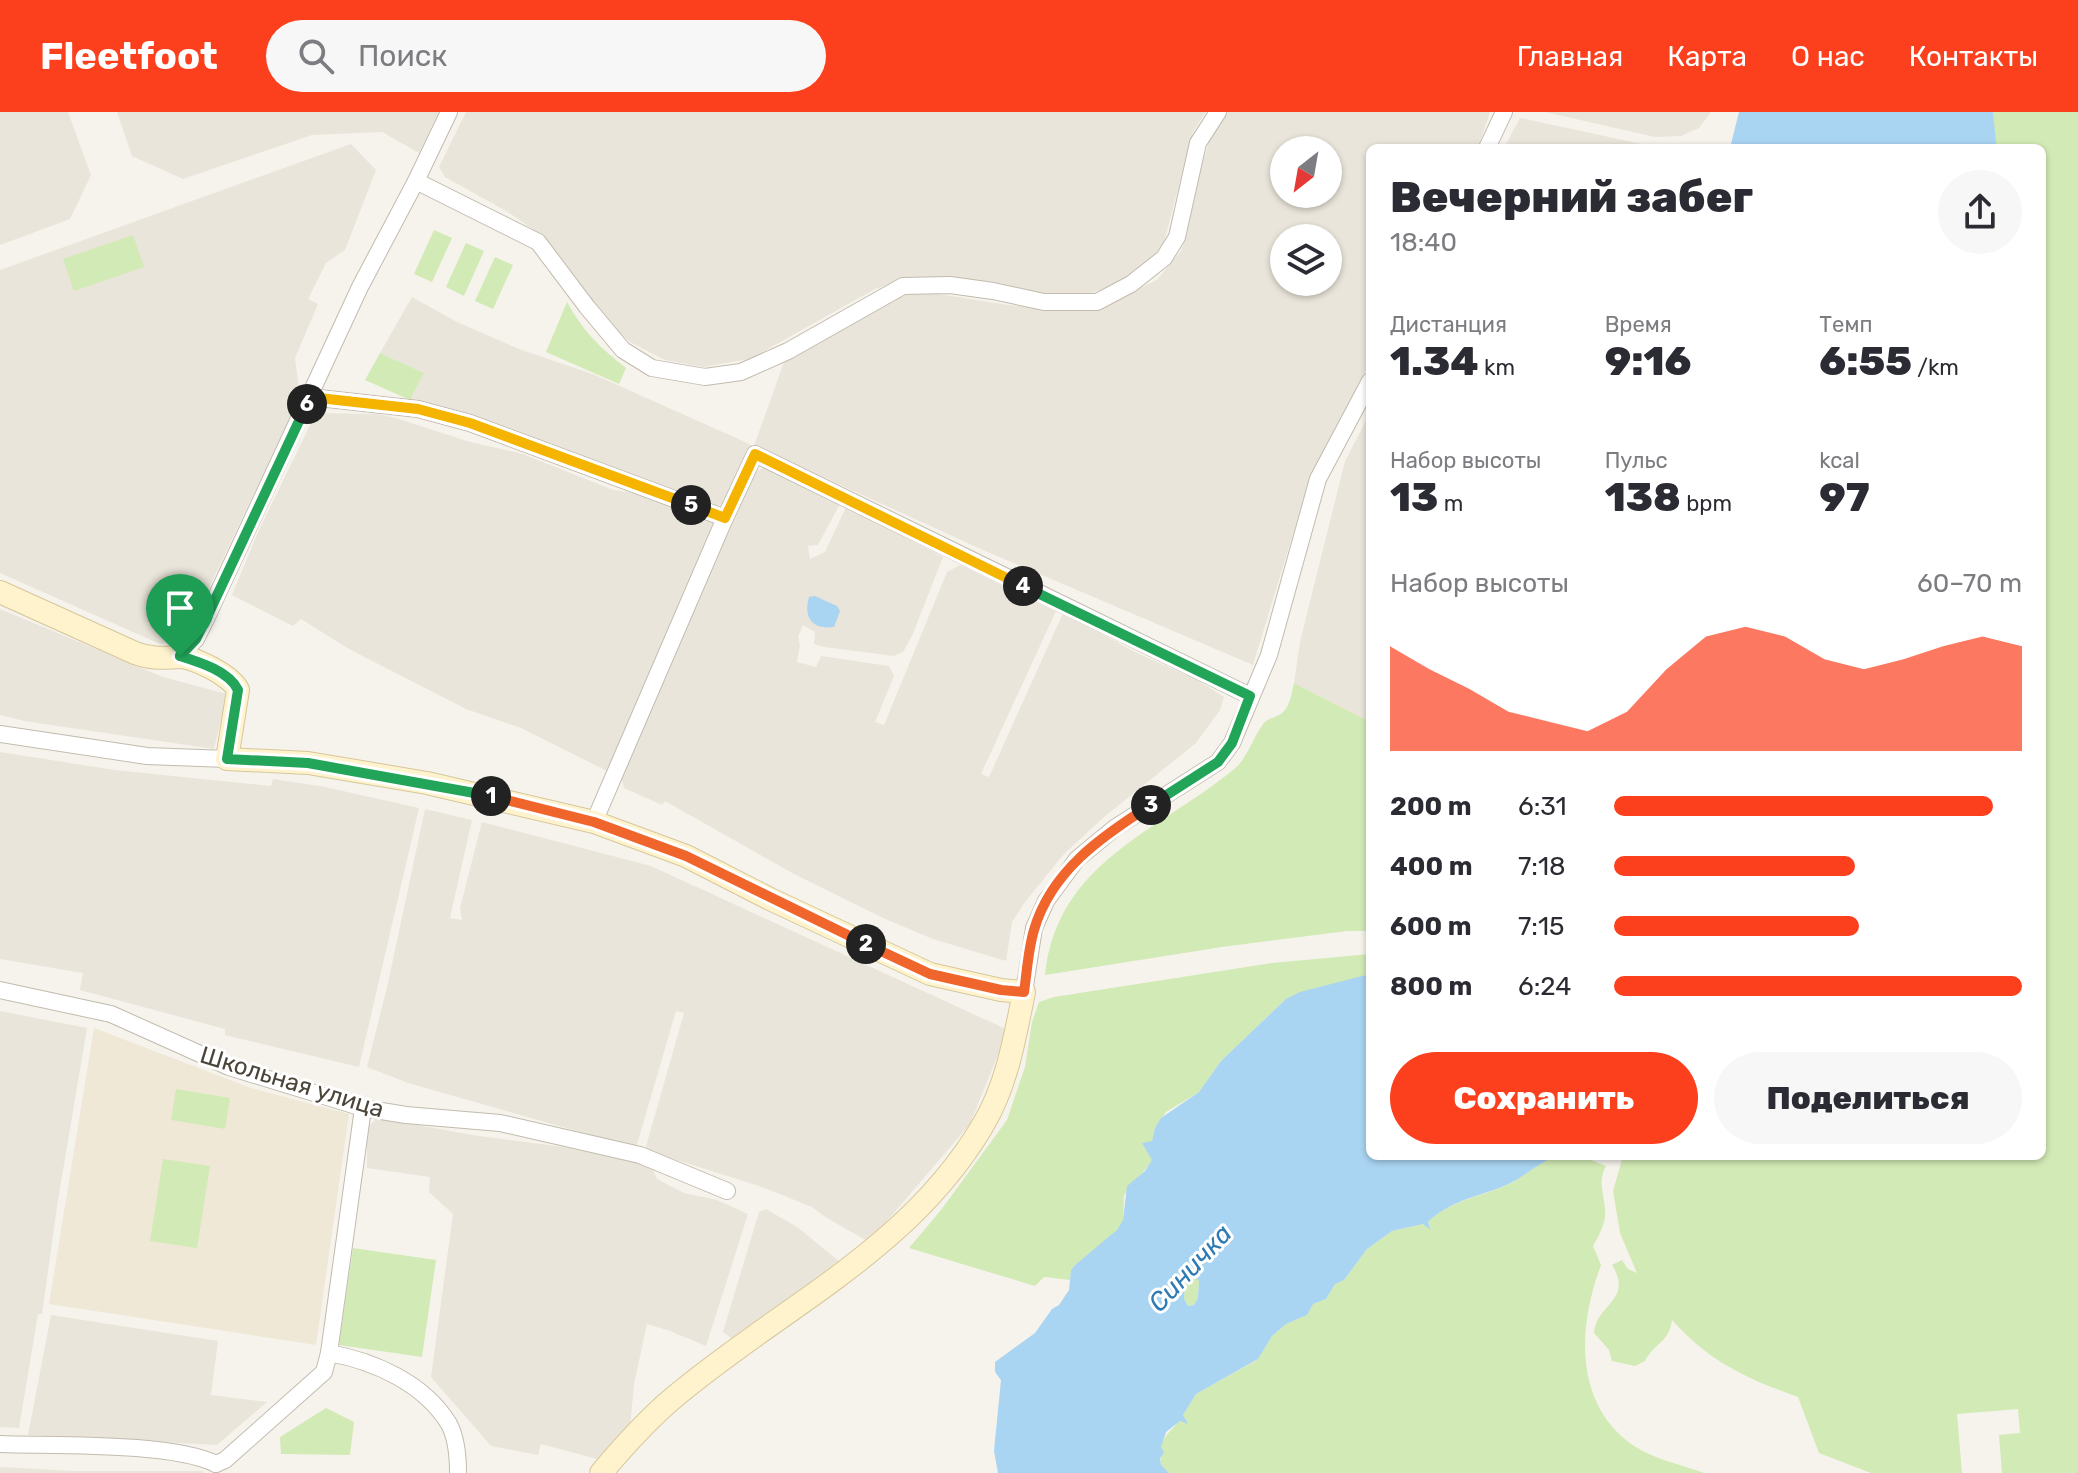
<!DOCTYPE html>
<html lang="ru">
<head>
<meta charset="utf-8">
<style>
	body { margin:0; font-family:Rubik,sans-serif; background:#f7f7f7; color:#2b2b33; height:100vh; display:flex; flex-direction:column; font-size:30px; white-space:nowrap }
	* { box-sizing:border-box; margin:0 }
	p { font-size:26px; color:#7c7c81 }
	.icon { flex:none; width:44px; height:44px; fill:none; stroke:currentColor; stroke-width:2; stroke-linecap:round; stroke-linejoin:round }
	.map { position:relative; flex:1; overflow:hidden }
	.details { position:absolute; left:1366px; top:32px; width:680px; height:1016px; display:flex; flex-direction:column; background:#fff; border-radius:12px; box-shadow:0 2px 6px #0004 }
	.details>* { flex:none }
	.needle { width:52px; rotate:211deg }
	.controls { position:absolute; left:1270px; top:24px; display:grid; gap:16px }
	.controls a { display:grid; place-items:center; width:72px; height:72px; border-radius:50%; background:#fff; box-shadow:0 2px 6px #0004; font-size:40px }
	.pin { position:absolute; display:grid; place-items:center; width:68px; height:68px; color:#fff; margin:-82px -34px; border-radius:50% 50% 50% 0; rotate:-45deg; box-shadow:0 0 8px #0007 }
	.pin .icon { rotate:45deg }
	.km { position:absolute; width:40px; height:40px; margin:-20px; border-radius:50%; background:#222; color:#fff; font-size:22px; line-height:40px; text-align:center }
	.round { display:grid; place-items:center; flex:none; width:84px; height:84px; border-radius:42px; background:#f7f7f7 }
	.head { display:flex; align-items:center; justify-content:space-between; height:136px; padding:0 24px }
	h1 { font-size:44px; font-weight:800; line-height:60px }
	.figures { display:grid; grid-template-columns:repeat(3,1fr); gap:12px; height:136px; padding:8px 24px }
	.figures div { display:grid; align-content:center }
	.figures b { font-size:40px; font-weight:800 }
	.figures small { font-size:22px; font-weight:400 }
	.figures p { font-size:22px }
	.chart { height:224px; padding:16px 24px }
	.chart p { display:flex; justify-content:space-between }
	.chart svg { width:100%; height:144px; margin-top:8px; fill:#fc3f1d; opacity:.7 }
	.button { display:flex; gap:16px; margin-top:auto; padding:16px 24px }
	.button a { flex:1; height:92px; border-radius:48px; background:#fc3f1d; color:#fff; font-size:32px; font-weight:800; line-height:92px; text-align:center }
	.button a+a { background:#f7f7f7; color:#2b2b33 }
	ul { padding:0 24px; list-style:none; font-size:26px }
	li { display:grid; grid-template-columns:128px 96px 1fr; align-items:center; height:60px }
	li i { height:20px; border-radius:10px; background:#fc3f1d }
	header { display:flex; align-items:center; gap:48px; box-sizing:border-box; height:112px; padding:0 40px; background:#fc3f1d; color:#fff }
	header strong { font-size:38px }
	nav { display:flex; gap:44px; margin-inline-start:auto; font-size:28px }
	.search { width:560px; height:72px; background:#f7f7f7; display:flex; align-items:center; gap:20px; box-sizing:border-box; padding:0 28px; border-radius:44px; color:#7c7c81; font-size:30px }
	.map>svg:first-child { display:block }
	.residential { fill:#eae5da; fill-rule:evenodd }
	.education { fill:#efe8d6 }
	.green { fill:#d2eab5 }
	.water { fill:#a9d4f2; fill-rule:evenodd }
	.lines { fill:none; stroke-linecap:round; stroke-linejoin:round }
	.street-casing { stroke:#c2bbae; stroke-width:18 }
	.secondary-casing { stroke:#d6c79b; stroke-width:24 }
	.street { stroke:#fff; stroke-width:16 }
	.secondary { stroke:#fff3cd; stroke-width:22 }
	.split-1-casing { stroke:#fff; stroke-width:16 }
	.split-2-casing { stroke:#fff; stroke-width:16 }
	.split-3-casing { stroke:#fff; stroke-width:16 }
	.split-4-casing { stroke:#fff; stroke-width:16 }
	.split-5-casing { stroke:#fff; stroke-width:16 }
	.split-6-casing { stroke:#fff; stroke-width:16 }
	.split-7-casing { stroke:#fff; stroke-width:16 }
	.split-1 { stroke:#22a559; stroke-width:10 }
	.split-2 { stroke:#f0652b; stroke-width:10 }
	.split-3 { stroke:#f0652b; stroke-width:10 }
	.split-4 { stroke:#22a559; stroke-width:10 }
	.split-5 { stroke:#f5b400; stroke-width:10 }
	.split-6 { stroke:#f5b400; stroke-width:10 }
	.split-7 { stroke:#22a559; stroke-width:10 }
	.labels { text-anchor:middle; stroke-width:6; stroke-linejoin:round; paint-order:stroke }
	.street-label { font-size:24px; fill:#4b4439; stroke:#fff }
	.water-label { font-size:26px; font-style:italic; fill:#2e7ab2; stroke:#fff }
</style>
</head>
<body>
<header>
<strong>Fleetfoot</strong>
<div class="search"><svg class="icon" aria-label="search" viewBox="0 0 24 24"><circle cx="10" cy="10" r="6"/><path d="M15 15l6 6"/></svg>Поиск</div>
<nav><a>Главная</a><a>Карта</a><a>О нас</a><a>Контакты</a></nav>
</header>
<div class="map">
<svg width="2078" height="1361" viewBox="0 0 2078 1361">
	<rect width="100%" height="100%" fill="#f6f3ec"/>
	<g class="residential">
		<polygon points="0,0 68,0 91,63 70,107 0,133"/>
		<polygon points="117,0 439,0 419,41 382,20 312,23 183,67 132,44"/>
		<polygon points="466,0 1206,0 1193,20 1164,130 1149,150 1122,170 1085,183 1039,183 945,165 912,165 875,177 750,247 703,255 665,248 630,230 597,200 541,123 508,100 445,65 439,55"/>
		<path d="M1228 0H1490L1478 36H1370V250L1310 366 1253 553 983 438 755 334 726 390 718 394 485 310 410 288 424 261 380 241 412 185 457 210 519 237 595 263 754 334 784 250 902 183 932 181 1008 193 1072 198 1112 189 1157 168 1181 139 1187 122 1192 85 1210 27ZM1284 38H1328V82H1284ZM1284 126H1328V170H1284Z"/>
		<polygon points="1545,0 1711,0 1699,16 1681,24 1655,25"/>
		<polygon points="1520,6 1660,36 1504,36"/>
		<polygon points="351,32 376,58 345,138 326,151 308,187 318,192 295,246 300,284 191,514 180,529 160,532 0,461 0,158"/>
		<polygon points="316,301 378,302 399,307 470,330 523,342 613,378 651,383 718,408 609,660 521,616 466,597 349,537 301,507 293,514 232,483 258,420"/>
		<polygon points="1370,301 1370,610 1294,571 1300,530 1345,349"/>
		<polygon points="767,354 840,392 818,433 808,434 810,447 825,440 846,395 943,445 912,524 903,540 894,544 824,535 814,532 815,520 803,513 798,525 800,533 797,550 816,555 821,544 889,554 894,564 875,610 884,613 947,460 960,453 1056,499 981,662 989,665 1063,501 1135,540 1199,569 1224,585 1220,598 1196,631 1104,705 1064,742 1025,790 1012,810 1006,849 933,827 883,806 794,762 665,689 662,693 624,676 621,664 718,439 755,360"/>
		<polygon points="0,497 163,565 227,582 214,637 24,609 0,603"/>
		<polygon points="0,640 115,658 271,674 273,667 325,675 419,696 359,955 225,923 225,917 80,878 83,861 0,847"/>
		<polygon points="425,697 472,708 450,806 462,808 460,796 482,710 651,754 1008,918 970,1012 869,1130 827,1106 812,1095 762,1075 645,1038 684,901 676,899 636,1036 408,971 367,955 388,871"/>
		<polygon points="0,899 87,916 58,1088 42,1202 38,1202 19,1316 0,1315"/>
		<polygon points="377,1006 479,1024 564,1035 651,1054 657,1067 684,1081 717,1088 748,1102 706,1234 670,1219 647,1212 634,1272 630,1317 597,1347 541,1332 538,1343 491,1334 431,1265 453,1102 429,1080 430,1065 367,1056 367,1016"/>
		<polygon points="766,1097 797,1115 840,1150 731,1226 723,1220 759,1100"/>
		<polygon points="51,1203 218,1229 211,1283 267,1290 217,1333 28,1323"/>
		<polygon points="0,1355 75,1359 203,1359 203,1361 0,1361"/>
	</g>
	<polygon class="education" points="94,916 251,976 349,1002 316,1233 49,1192"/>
	<g class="green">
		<path d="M1993 0H2078V1361H2002L1999 1323 2020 1321 2018 1297 1957 1302 1962 1361H1871L1819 1341 1798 1285C1745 1266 1710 1250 1672 1208 1669 1231 1654 1231 1645 1249L1635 1254 1612 1249 1609 1238 1594 1221C1596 1192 1634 1188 1612 1153L1622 1148 1628 1157 1637 1161 1620 1121 1613 1079 1623 1044H2042V36H1994Z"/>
		<polygon points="434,118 452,126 432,170 414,162"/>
		<polygon points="133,123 144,155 74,179 63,147"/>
		<polygon points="466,131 484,139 464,184 446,175"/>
		<polygon points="495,145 513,153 493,197 475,189"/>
		<path d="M567 190C582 218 601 237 626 256L619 272 546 240Z"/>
		<polygon points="380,241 424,261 410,288 365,268"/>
		<path d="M1294 571 1370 610V819H1347L1222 835 1045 863C1057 750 1157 720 1233 658 1248 646 1252 627 1263 612 1267 607 1273 606 1279 603 1290 597 1291 583 1294 571Z"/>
		<polygon points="1370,842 1370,862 1286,887 1221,949 1199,980 1166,1000 1155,1016 1152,1030 1142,1031 1153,1048 1124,1083 1123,1108 1117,1119 1075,1153 1071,1158 1070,1168 1044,1165 1035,1174 909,1136 941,1098 1007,1008 1025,955 1032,910 1039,890 1054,885 1272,851"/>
		<polygon points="176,977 230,986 225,1017 171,1008"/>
		<path d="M1555 1044H1581L1606 1054C1595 1073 1609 1090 1604 1110 1602 1118 1597 1127 1593 1134L1601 1153C1578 1214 1573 1292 1634 1334 1654 1347 1682 1353 1704 1361H1169L1161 1353C1159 1327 1163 1328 1179 1309L1186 1311 1183 1303 1196 1282 1257 1248 1272 1224 1286 1212 1307 1203 1312 1192 1326 1187 1335 1172 1344 1168 1367 1137 1392 1119 1423 1112 1431 1116 1428 1110C1453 1085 1489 1085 1518 1067 1530 1059 1541 1051 1555 1044Z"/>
		<polygon points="163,1047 210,1054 197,1136 150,1129"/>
		<polygon points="353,1136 436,1148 422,1245 339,1233"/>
		<polygon points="1194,1164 1199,1168 1198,1186 1194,1193 1188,1194 1184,1187 1185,1169"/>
		<polygon points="326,1296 354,1310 350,1343 281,1342 280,1325"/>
	</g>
	<g class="water">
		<polygon points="1739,0 1993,0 1996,31 1994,36 1730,36"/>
		<path d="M815 484 837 494 840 499 834 515C812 518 803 505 809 485Z"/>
		<path d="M1370 862V1044H1555C1541 1051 1530 1059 1518 1067 1489 1084 1453 1085 1428 1110L1431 1118 1423 1112 1392 1119 1367 1137 1344 1168 1335 1172 1326 1187 1313 1192 1307 1203 1286 1212 1272 1224 1258 1247 1196 1282 1183 1303 1188 1312 1180 1309 1166 1320 1161 1335 1164 1341 1160 1346 1161 1353 1169 1361H998L994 1339 1001 1268 995 1260V1250L1035 1221 1052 1197 1059 1193 1069 1178 1071 1158 1075 1153 1117 1118 1123 1108 1127 1074 1145 1059 1152 1048 1142 1031 1152 1029 1155 1016 1161 1006 1199 980 1221 949 1286 887 1300 880ZM1194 1164 1199 1169 1198 1186 1194 1193 1188 1194 1184 1187 1185 1170Z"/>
	</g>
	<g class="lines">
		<defs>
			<g id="street">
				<polyline points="1487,36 1504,0"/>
				<polyline points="416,69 538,130 587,195 623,238 652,256 705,265 741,260 788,239 903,174 950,173 993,179 1044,190 1097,190 1131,172 1164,146 1177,125 1198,31 1218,0"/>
				<polyline points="310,285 418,297 470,311 725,406 755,342 1250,584"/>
				<polyline points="180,544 196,527 205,509 360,175 416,69 449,0"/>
				<polyline points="0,622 147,644 227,647"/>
				<polyline points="594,710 725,406"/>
				<polyline points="0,878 111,902 229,955 363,996 406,1003 500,1011 640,1043 727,1079"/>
				<polyline points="1024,880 1034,816 1046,789 1077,747 1116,715 1218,650 1232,631 1269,543 1318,367 1370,269"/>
				<path d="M329 1241C374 1249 424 1271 449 1312 456 1325 458 1346 458 1361"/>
				<path d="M0 1332C53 1334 172 1330 216 1352"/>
				<polyline points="216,1352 225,1348 324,1260 329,1241 363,996"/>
			</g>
			<path id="secondary" d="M0 480 135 541C151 547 161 546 178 545 193 544 232 564 238 578L227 647 308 651 427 671 594 710 686 744 770 787 930 862 1001 878 1024 880C1015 925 1007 973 983 1013 909 1139 779 1196 672 1287 646 1309 623 1335 601 1361"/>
		</defs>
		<use href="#street" class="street-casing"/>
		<use href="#secondary" class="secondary-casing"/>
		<use href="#street" class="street"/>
		<use href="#secondary" class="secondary"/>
	</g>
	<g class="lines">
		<defs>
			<path id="split-1" d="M180 544C199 550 229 559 238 578L227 647 308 651 491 684"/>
			<polyline id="split-2" points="491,684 594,710 686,744 866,832"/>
			<path id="split-3" d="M866 832 930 862 1001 878 1024 880C1027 860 1028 838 1034 818 1051 759 1102 724 1151 693"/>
			<polyline id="split-4" points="1023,474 1250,584 1232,631 1218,650 1151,693"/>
			<polyline id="split-5" points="691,393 725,406 755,342 1023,474"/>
			<polyline id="split-6" points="307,292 310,285 418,297 470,311 691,393"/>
			<polyline id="split-7" points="180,544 196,527 205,509 307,292"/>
		</defs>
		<use href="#split-1" class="split-1-casing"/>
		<use href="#split-2" class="split-2-casing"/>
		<use href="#split-3" class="split-3-casing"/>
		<use href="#split-4" class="split-4-casing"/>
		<use href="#split-5" class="split-5-casing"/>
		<use href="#split-6" class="split-6-casing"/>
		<use href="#split-7" class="split-7-casing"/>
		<use href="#split-1" class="split-1"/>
		<use href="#split-2" class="split-2"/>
		<use href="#split-3" class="split-3"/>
		<use href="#split-4" class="split-4"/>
		<use href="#split-5" class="split-5"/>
		<use href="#split-6" class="split-6"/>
		<use href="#split-7" class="split-7"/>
	</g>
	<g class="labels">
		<g class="street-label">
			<text transform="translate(292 970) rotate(17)" y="8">Школьная улица</text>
		</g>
		<g class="water-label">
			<text transform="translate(1190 1156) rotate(-47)" y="9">Синичка</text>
		</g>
	</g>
</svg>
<div class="controls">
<a><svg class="needle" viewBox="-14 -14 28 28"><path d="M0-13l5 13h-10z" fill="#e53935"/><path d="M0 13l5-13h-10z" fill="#7c7c81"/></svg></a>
<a><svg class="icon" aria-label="layers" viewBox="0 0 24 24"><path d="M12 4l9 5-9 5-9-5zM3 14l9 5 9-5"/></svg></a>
</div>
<div class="pin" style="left:180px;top:544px;background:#1e9e55"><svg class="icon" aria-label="arrive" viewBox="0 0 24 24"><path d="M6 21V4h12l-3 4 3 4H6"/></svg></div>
<b class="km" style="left:491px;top:684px">1</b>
<b class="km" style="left:866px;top:832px">2</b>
<b class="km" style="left:1151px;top:693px">3</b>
<b class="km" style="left:1023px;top:474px">4</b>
<b class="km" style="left:691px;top:393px">5</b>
<b class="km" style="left:307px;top:292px">6</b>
<section class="details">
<div class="head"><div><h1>Вечерний забег</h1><p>18:40</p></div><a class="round"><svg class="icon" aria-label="share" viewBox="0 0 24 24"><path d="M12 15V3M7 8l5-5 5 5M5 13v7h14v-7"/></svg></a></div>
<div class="figures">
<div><p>Дистанция</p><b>1.34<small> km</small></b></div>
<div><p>Время</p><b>9:16</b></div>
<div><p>Темп</p><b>6:55<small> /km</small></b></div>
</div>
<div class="figures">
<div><p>Набор высоты</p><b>13<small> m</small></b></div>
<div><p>Пульс</p><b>138<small> bpm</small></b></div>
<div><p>kcal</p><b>97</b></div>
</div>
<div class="chart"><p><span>Набор высоты</span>60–70 m</p>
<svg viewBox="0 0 160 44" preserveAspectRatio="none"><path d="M0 44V12L10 19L20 25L30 32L40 35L50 38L60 32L70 19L80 9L90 6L100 9L110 16L120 19L130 16L140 12L150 9L160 12V44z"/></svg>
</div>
<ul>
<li><b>200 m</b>6:31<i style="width:93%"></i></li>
<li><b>400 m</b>7:18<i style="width:59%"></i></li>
<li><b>600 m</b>7:15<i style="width:60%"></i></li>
<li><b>800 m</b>6:24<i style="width:100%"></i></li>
</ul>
<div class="button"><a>Сохранить</a><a>Поделиться</a></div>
</section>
</div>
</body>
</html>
